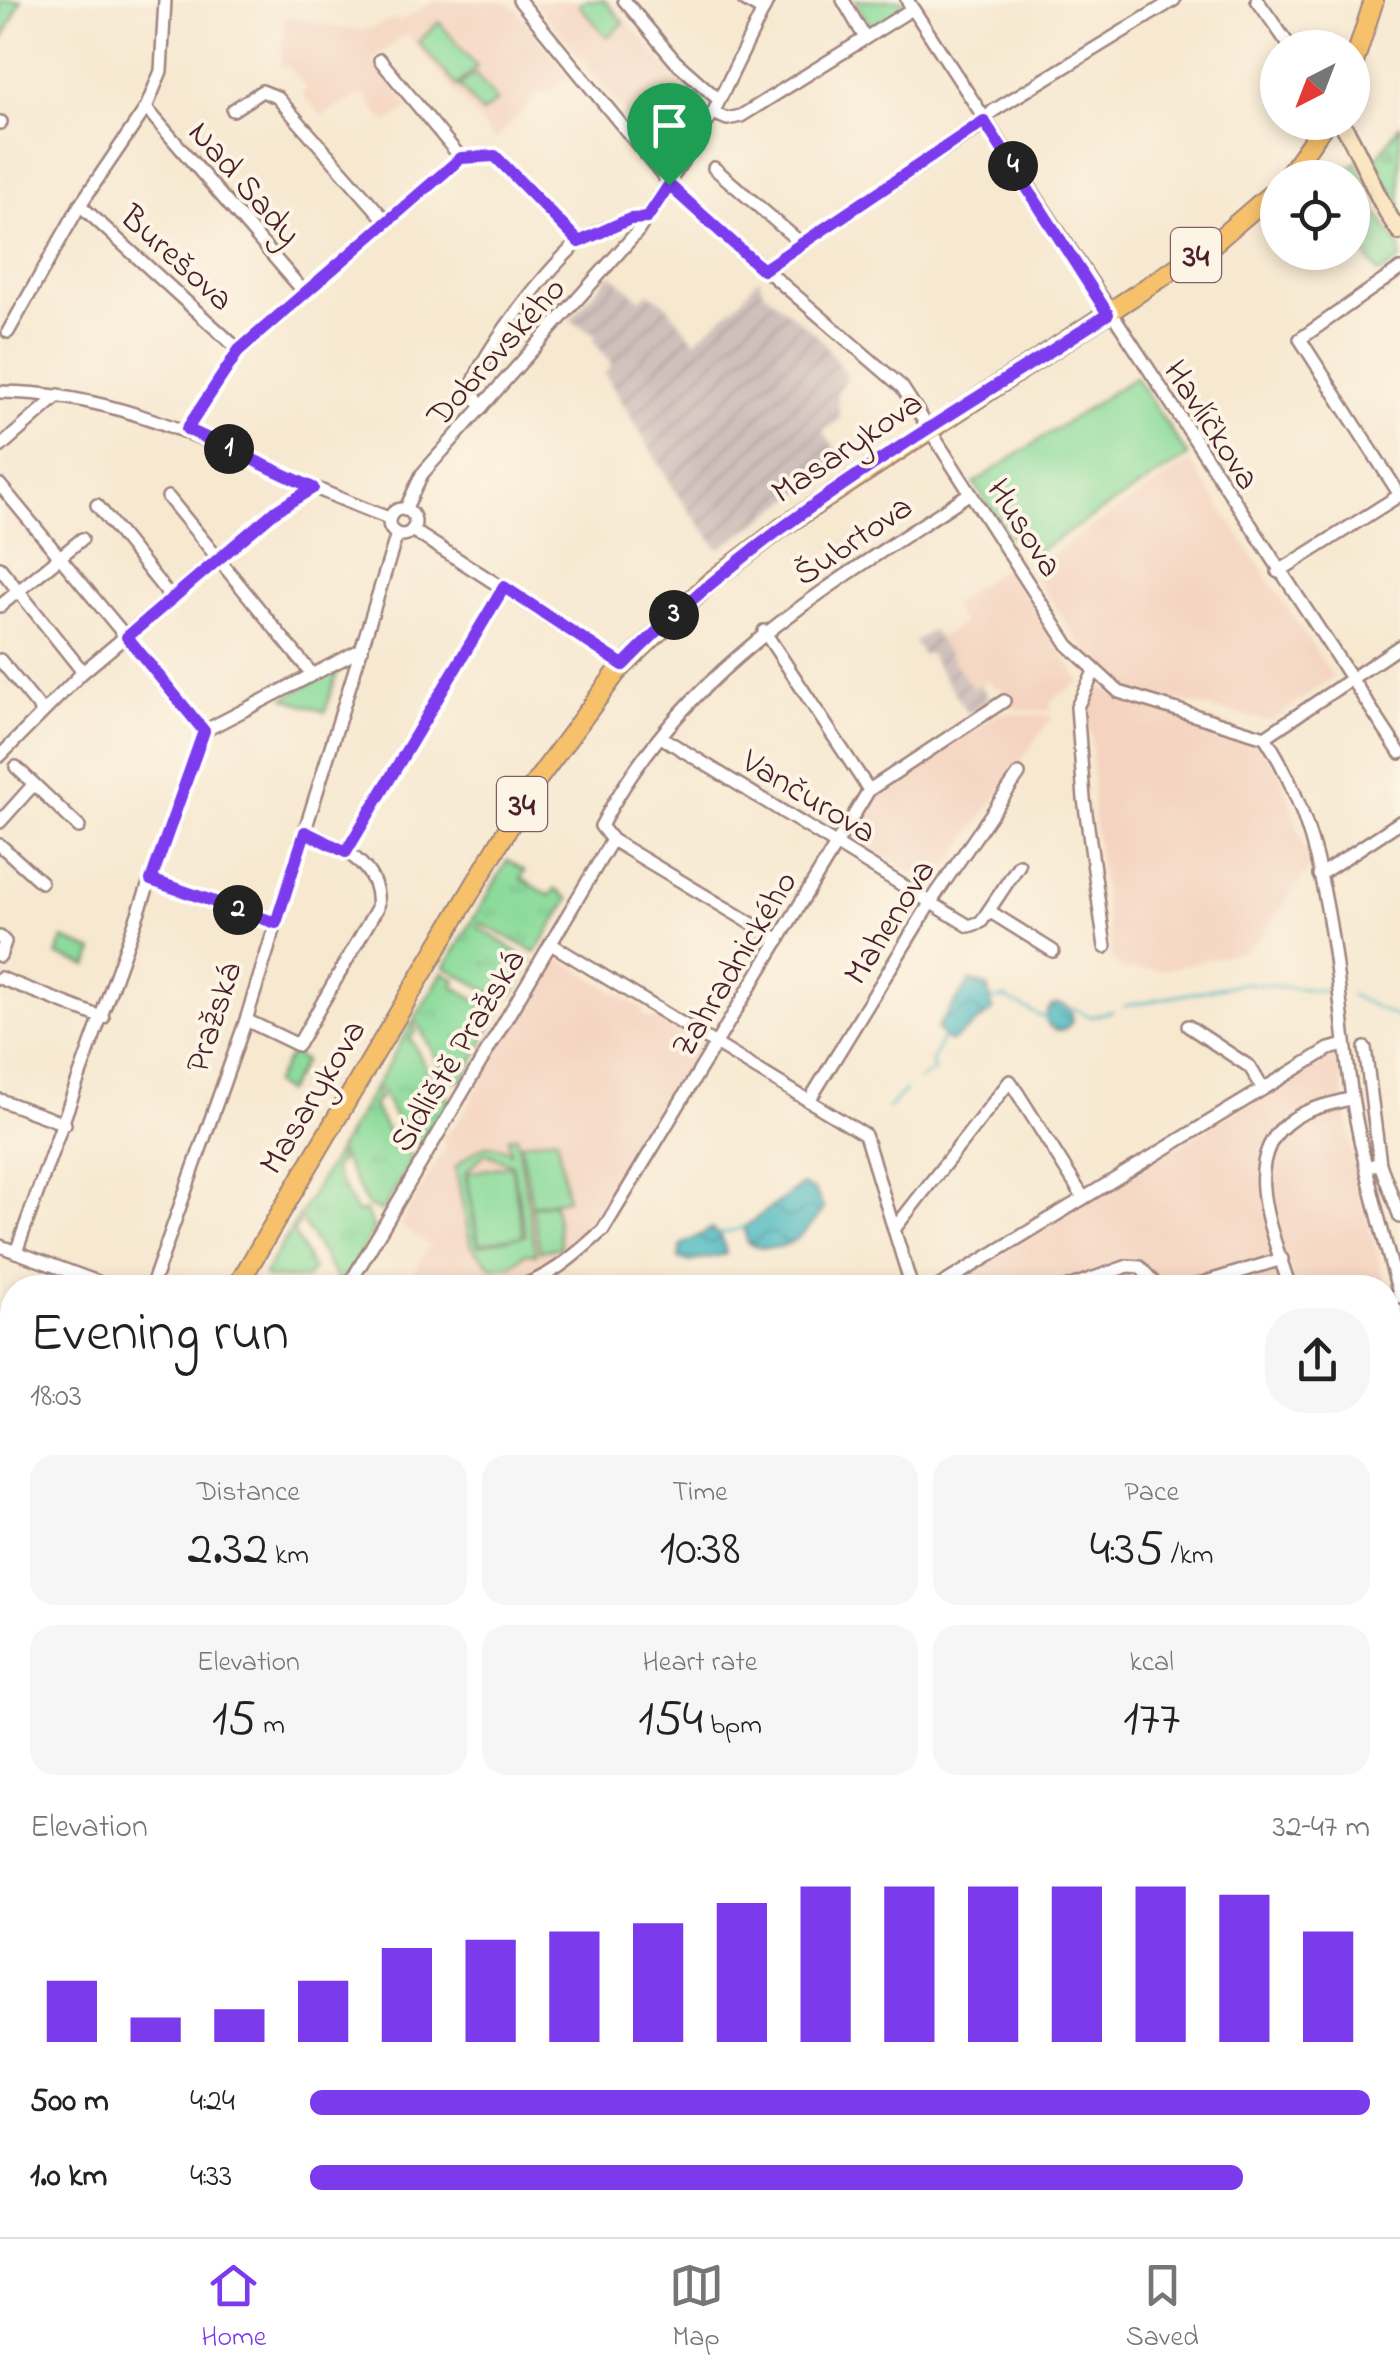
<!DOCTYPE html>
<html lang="en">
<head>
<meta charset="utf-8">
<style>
	body { margin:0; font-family:"Indie Flower",sans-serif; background:#f6f6f6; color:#222; height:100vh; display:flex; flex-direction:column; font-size:38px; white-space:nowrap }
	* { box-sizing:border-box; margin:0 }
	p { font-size:32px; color:#767676 }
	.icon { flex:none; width:55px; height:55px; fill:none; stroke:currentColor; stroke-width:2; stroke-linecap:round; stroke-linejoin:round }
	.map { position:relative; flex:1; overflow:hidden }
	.drawer { position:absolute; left:0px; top:1275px; width:1400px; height:962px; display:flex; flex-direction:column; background:#fff; border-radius:40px 40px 0 0; box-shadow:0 5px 15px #0003 }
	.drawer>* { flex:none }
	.needle { width:65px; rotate:222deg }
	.tools { position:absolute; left:1260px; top:30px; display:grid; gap:20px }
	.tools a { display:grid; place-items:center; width:110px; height:110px; border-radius:50%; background:#fff; box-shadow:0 5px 15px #0003; font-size:50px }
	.pin { position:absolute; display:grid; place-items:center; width:85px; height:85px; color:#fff; margin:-102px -42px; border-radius:50% 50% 50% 0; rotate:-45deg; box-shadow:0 0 10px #0007 }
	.pin .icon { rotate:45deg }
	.km { position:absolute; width:50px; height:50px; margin:-25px; border-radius:50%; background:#222; color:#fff; font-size:28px; line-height:50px; text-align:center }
	.round { display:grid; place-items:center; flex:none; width:105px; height:105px; border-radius:40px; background:#f6f6f6 }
	.overview { display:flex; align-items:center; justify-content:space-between; height:170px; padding:0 30px }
	h1 { font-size:55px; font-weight:600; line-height:75px }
	.figures { display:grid; grid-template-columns:repeat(3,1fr); gap:15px; height:170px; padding:10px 30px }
	.figures div { display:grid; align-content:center; border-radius:25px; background:#f6f6f6; text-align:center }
	.figures b { font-size:50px; font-weight:600 }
	.figures small { font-size:28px; font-weight:400 }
	.figures p { font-size:28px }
	.chart { height:280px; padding:20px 30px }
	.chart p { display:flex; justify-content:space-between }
	.chart svg { width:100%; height:180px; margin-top:10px; stroke:#7c3aed; stroke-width:6 }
	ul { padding:0 30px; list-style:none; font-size:32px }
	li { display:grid; grid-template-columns:160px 120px 1fr; align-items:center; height:75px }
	li i { height:25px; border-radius:12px; background:#7c3aed }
	.menu { display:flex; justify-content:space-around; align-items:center; height:140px; border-top:2px solid #e0e0e0; background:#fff; font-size:28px; color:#767676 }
	.menu a { display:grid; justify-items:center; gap:5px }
	.menu .selected { color:#7c3aed }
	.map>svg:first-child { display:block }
	.built { fill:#f4d3c0 }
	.industrial { fill:url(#industrial-furrows) }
	.grass { fill:url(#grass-tufts); stroke:#6a7d63; stroke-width:2.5 }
	.forest { fill:url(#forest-firs); stroke:#5d6d57; stroke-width:2.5 }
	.cemetery { fill:url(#cemetery-stones); stroke:#6a7d63; stroke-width:2.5 }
	.park { fill:#8bdb9b; stroke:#6a7d63; stroke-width:2.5; fill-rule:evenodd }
	.water { fill:url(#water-waves); stroke:#4a6c76; stroke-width:2.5 }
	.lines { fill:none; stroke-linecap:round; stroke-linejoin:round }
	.stream { stroke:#49b8c0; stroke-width:2.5 }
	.street-casing { stroke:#a0847e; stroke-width:16 }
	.secondary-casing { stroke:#a0847e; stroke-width:20 }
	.primary-casing { stroke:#a0847e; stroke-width:22 }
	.street { stroke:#fff; stroke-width:11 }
	.secondary { stroke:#fbe6c4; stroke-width:15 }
	.primary { stroke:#f6c16b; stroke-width:18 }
	.route-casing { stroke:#fff; stroke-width:20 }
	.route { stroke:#7c3aed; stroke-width:12 }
	.labels { text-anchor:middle; stroke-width:8; stroke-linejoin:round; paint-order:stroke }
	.shield { fill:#fcf5e5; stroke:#7f5f63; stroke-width:2.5 }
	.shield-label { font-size:32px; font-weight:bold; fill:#4a1f2b }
	.street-label { font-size:35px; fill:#4a1f2b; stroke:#fcf5e5 }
</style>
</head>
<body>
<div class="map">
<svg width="1400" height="2237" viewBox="0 0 1400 2237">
	<defs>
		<pattern id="industrial-furrows" width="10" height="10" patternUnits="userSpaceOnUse" patternTransform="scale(2.5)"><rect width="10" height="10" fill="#d0c0bc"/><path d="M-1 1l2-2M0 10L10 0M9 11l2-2" fill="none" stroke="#b4a5a2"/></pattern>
		<pattern id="grass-tufts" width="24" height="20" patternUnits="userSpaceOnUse" patternTransform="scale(2.5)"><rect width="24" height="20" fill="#8bdb9b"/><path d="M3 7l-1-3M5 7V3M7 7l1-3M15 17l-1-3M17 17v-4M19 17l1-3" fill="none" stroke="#79bc86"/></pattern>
		<pattern id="forest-firs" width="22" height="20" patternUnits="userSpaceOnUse" patternTransform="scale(2.5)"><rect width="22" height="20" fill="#70bb83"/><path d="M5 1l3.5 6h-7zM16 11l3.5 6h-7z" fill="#5e976b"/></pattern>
		<pattern id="cemetery-stones" width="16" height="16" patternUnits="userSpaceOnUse" patternTransform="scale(2.5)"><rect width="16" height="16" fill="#8bdb9b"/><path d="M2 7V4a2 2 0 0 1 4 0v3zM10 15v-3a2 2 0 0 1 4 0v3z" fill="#79bc86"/></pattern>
		<pattern id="water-waves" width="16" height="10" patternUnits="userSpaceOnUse" patternTransform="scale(2.5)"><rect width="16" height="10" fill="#49b8c0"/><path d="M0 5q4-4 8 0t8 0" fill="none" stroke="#3f959c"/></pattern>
	</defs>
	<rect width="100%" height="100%" fill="#fcf5e5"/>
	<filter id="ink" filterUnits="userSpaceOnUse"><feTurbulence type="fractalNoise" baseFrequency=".01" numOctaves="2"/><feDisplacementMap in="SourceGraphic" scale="20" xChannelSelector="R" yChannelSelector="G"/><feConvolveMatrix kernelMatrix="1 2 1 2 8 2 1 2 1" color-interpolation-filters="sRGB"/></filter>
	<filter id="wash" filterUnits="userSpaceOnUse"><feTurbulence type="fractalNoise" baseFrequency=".0048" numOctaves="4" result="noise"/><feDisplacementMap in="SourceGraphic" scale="40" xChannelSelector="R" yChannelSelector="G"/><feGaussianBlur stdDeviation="2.25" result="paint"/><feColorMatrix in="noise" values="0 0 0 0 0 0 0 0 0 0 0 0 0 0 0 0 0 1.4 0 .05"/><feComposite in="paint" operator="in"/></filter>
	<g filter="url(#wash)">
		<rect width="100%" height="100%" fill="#f7e8d0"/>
		<g class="built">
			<polygon points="437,0 503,0 518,11 569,76 546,95 543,91 538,95 495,140 406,34 373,59 410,107 387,123 363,94 321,116 302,94 307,88 287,66 280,67 285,17 362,31 396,18 399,22"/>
			<polygon points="533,0 609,0 683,87 678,99 639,130"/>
			<polygon points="1190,461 1333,677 1271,722 1134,691 1114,679 1079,642 1030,568"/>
			<polygon points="1006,566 1080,681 1051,700 1050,711 1015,709 999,686 995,688 988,679 973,689 938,638 962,624 951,605"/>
			<polygon points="1101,686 1124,700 1227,724 1259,744 1280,770 1310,868 1261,937 1243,951 1163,970 1122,969 1112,960 1094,821 1092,737 1085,715 1091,697"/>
			<polygon points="1000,713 1052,716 935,885 928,889 928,883 868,846 861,850 847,841 880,791"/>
			<polygon points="557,957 644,1009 641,1014 646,1017 652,1020 655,1016 697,1041 701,1057 601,1222 562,1257 534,1273 507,1280 413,1284 411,1278 429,1245 399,1225 445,1148 442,1138 461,1118 548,960"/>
			<polygon points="1323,1058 1334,1058 1339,1066 1359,1191 1387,1288 944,1288"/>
			<polygon points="1388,1288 1400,1330 1400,2193 1388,2191"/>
		</g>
		<g class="industrial">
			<polygon points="611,274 640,299 648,293 664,302 695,341 741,300 759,277 763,291 820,338 847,375 837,392 840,419 823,431 844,462 719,549 679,497 605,374 612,363 593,341 596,335 570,320"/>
			<polygon points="932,630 972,688 980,684 990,700 968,714 928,653 923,655 914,642"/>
			<polygon points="0,1745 12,1753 12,1861 0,1884"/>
		</g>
		<g class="grass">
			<polygon points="855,0 902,0 904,6 872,30"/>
			<polygon points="508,860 525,871 521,878 550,896 555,889 569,899 536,952 480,923 478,927 531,961 513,994 503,999 445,967"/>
			<polygon points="443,972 456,980 453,986 483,1004 487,998 500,1010 464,1079 458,1081 445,1076 415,1018"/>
			<polygon points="413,1021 416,1032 410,1037 433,1082 441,1079 450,1103 421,1145 407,1139 377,1084"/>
			<polygon points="375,1087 379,1099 373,1105 397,1148 405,1144 412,1160 382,1212 368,1206 338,1150"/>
			<polygon points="336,1153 340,1161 333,1169 357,1213 365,1210 374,1229 350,1272 338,1281 299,1216"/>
			<polygon points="297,1219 299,1225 293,1232 313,1269 305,1279 267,1278 264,1275"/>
			<polygon points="119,2225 279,2225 287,2237 209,2237 195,2226 177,2237 108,2237 106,2233"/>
		</g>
		<g class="forest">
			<path d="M1400 2144V2237H1098C1083 2224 1070 2235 1053 2237 1007 2237 951 2237 909 2225 958 2225 999 2234 1046 2225H1388V2147Z"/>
			<polygon points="634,2225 694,2225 684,2237 615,2237"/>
		</g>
		<polygon class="cemetery" points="1400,125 1400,221 1376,159"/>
		<g class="park">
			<polygon points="0,0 21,0 0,46"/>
			<polygon points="585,0 604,0 624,23 607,37 579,5"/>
			<polygon points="439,22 477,67 457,86 418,42"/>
			<polygon points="475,74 497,101 482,113 459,86"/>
			<polygon points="1357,162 1376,212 1400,247 1400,260 1379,274 1353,236 1352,178 1334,178"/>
			<polygon points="1135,377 1188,456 1035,553 1025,537 1016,542 1016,535 1011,538 974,483"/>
			<polygon points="333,670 337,673 325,712 285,698"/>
			<polygon points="63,939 94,951 88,966 57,955"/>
			<polygon points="291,1053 304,1061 286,1092 273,1084"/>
			<path d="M517 1136 536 1254 526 1253 512 1265 492 1267 471 1246 455 1167C474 1152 485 1137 510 1152L508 1138ZM485 1153 512 1164 526 1235 478 1246 465 1173Z"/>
			<polygon points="557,1137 567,1199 532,1205 521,1143"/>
			<polygon points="511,1165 523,1236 479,1244 467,1173"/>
			<polygon points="554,1203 561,1247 540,1251 532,1207"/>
		</g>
		<g class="water">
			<polygon points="971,980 988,987 993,1011 952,1041 946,1040 937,1028"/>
			<circle cx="1059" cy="1017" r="13"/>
			<path d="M802 1185 815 1191 824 1209C805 1235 783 1259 747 1243L744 1227Z"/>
			<polygon points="711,1229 722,1238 726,1254 690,1262 679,1258 681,1245"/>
		</g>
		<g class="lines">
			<g class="stream">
				<polyline points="0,31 3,32"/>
				<polyline points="1351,995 1400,1019"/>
				<polyline points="993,1000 1005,998 1048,1020"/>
				<polyline points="1124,1006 1245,983 1326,991"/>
				<polyline points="1073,1008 1090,1017 1112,1011"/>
				<polyline points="919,1080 934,1071 932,1062 943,1035"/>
				<polyline points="888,1108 905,1091"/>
				<polyline points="719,1234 745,1227"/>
			</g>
		</g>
	</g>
	<g filter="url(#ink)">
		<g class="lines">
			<defs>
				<g id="street">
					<path d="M519 0 680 196 902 387 1068 645 1119 692 1265 737C1333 840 1335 979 1352 1097 1363 1165 1382 1231 1400 1297"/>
					<polyline points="624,0 675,61 719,100"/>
					<polyline points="744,0 763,11"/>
					<polyline points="843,0 865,38"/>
					<polyline points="907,0 1400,753"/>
					<polyline points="1257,0 1291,48"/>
					<polyline points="380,60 461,158"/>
					<polyline points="146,108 304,292"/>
					<polyline points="233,110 262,91 277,97 387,222"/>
					<polyline points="713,113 727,119 741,116 912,9"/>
					<polyline points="0,123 1,122"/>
					<polyline points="714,168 802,244"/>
					<polyline points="80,205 239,350"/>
					<polyline points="763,269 976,129 993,111 1174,0"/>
					<polyline points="8,332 80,205 146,108 161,71 165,0"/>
					<path d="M0 392C143 392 259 471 389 518"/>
					<path d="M482 407 472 392C472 363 556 257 581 241 600 229 625 219 647 218"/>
					<polyline points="187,429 239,350 461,158 495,156 579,242"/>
					<polyline points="0,447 59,395"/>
					<polyline points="0,485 204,731"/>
					<polyline points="168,497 312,674"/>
					<polyline points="97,505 172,599"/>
					<circle cx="402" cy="522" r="13"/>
					<polyline points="405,510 422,474 638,231 713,113 768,0"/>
					<polyline points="412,530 623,665"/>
					<polyline points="0,568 83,672"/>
					<polyline points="1278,572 1400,495 1300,339 1400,269"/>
					<polyline points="0,606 82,539"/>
					<polyline points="764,631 869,790"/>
					<polyline points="0,660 42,711"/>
					<polyline points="1094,672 1077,707 1084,799 1105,947"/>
					<polyline points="204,731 362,649"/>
					<polyline points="661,737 969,926 981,922 1019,865"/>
					<polyline points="1265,737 1400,646"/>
					<polyline points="0,756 83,672 274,512 313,488"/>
					<polyline points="16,767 79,827"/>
					<polyline points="0,822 34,784"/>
					<polyline points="0,845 41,882"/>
					<polyline points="346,852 504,587"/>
					<polyline points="1319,875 1400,822"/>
					<polyline points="151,881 276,923"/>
					<polyline points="989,911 1053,951"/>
					<polyline points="0,937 5,942 0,956"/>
					<path d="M779 940 612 840 601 826C684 667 827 589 970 493"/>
					<polyline points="551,944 865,1135 912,1288"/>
					<polyline points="0,978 103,1018"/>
					<path d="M246 1020 298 1045 377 908C382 865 339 845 305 832"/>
					<polyline points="1188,1026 1250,1067 1263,1089"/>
					<polyline points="1365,1048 1380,1164"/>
					<polyline points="0,1100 65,1124"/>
					<polyline points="809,1101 932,900 1019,774"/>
					<polyline points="1373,1165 1380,1164 1400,1217"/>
					<polyline points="895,1228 1010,1081 1083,1197"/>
					<polyline points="0,1246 114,1288"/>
					<polyline points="16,1252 204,731"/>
					<polyline points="242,1277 261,1284 313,1288"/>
					<polyline points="151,1288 246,1020 397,534"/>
					<polyline points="347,1288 612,840"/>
					<path d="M514 1288C551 1278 575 1255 603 1230L869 790 1004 701"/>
					<polyline points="936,1288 1329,1049 1345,1045"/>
					<polyline points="1065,1288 1128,1266 1140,1267 1159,1288"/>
					<polyline points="1186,1288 1282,1259"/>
					<path d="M1290 1288C1275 1238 1235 1157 1293 1119 1310 1107 1333 1104 1352 1098"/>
					<polyline points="0,1433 12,1421"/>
					<polyline points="1388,1539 1400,1535"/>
					<polyline points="1388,1612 1400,1654"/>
					<polyline points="1388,1717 1400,1704"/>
					<polyline points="1388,2024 1400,2035"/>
				</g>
				<path id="secondary" d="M1341 122C1364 157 1375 199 1400 232"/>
				<g id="primary">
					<polyline points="1352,69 1374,0"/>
					<polyline points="1286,178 1326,122"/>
					<polyline points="236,1288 535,783 617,672 710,582 781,528 1214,243 1278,188"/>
					<polyline points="0,1536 12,1551"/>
					<polyline points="0,1691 12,1669"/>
				</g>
			</defs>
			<use href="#street" class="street-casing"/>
			<use href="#secondary" class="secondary-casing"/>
			<use href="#primary" class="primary-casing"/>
			<use href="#street" class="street"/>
			<use href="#secondary" class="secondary"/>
			<use href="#primary" class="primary"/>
		</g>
	</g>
	<g class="lines" filter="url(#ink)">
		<defs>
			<path id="route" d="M984 121 1108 314C942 423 762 521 623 665L504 587 346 852 305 832 276 923 151 880 204 731 127 637 274 512 313 488 187 429 239 350 461 158 495 156 579 242 630 219 647 218 669 185 763 270Z"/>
		</defs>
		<use href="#route" class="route-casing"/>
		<use href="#route" class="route"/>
	</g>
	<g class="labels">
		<g class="shield">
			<rect x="1171" y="228" width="50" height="54" rx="8"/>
			<rect x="497" y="777" width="50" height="54" rx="8"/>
		</g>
		<g class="shield-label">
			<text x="1196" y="266">34</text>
			<text x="522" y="815">34</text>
		</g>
		<g class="street-label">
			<text transform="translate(246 182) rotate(49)" y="12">Nad Sady</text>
			<text transform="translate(178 257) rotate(42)" y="12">Burešova</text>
			<text transform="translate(495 351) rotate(-48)" y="12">Dobrovského</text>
			<text transform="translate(1213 424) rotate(57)" y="12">Havlíčkova</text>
			<text transform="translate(846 446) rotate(-34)" y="12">Masarykova</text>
			<text transform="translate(1026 527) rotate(57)" y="12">Husova</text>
			<text transform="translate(852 539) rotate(-34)" y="12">Šubrtova</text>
			<text transform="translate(810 795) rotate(31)" y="12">Vančurova</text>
			<text transform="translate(888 921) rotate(-58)" y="12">Mahenova</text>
			<text transform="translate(733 963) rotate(-59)" y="12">Zahradnického</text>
			<text transform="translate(212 1017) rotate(-72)" y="12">Pražská</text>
			<text transform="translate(456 1050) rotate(-59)" y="12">Sídliště Pražská</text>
			<text transform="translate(311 1096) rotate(-59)" y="12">Masarykova</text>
		</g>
	</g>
</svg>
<div class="tools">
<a><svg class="needle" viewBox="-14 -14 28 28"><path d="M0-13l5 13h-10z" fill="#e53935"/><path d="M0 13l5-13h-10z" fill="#767676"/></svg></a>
<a><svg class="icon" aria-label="locate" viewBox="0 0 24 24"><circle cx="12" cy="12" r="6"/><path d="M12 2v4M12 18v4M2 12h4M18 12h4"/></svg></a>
</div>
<div class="pin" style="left:669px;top:185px;background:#1e9e55"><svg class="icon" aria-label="arrive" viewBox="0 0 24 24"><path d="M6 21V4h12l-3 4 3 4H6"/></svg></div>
<b class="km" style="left:229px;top:449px">1</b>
<b class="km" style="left:238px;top:910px">2</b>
<b class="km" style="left:674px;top:615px">3</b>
<b class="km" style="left:1013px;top:166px">4</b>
<section class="drawer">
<div class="overview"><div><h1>Evening run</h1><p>18:03</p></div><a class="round"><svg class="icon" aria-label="share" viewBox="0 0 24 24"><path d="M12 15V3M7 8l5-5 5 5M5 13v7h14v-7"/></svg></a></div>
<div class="figures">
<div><p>Distance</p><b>2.32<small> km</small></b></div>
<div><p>Time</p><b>10:38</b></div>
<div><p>Pace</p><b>4:35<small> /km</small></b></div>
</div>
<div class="figures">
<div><p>Elevation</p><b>15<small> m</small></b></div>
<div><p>Heart rate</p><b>154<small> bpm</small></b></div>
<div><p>kcal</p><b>177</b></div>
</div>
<div class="chart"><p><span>Elevation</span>32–47 m</p>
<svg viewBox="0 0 160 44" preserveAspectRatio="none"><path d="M5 44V29M15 44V38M25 44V36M35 44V29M45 44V21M55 44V19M65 44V17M75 44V15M85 44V10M95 44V6M105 44V6M115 44V6M125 44V6M135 44V6M145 44V8M155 44V17"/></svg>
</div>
<ul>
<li><b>500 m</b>4:24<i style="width:100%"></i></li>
<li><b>1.0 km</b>4:33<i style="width:88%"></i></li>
</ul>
</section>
</div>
<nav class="menu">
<a class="selected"><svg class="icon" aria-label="home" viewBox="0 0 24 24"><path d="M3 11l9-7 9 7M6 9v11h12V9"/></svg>Home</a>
<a><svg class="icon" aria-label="map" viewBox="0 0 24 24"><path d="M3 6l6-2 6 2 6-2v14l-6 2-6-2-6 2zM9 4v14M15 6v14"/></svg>Map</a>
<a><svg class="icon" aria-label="saved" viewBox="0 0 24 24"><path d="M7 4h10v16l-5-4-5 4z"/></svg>Saved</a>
</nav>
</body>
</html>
